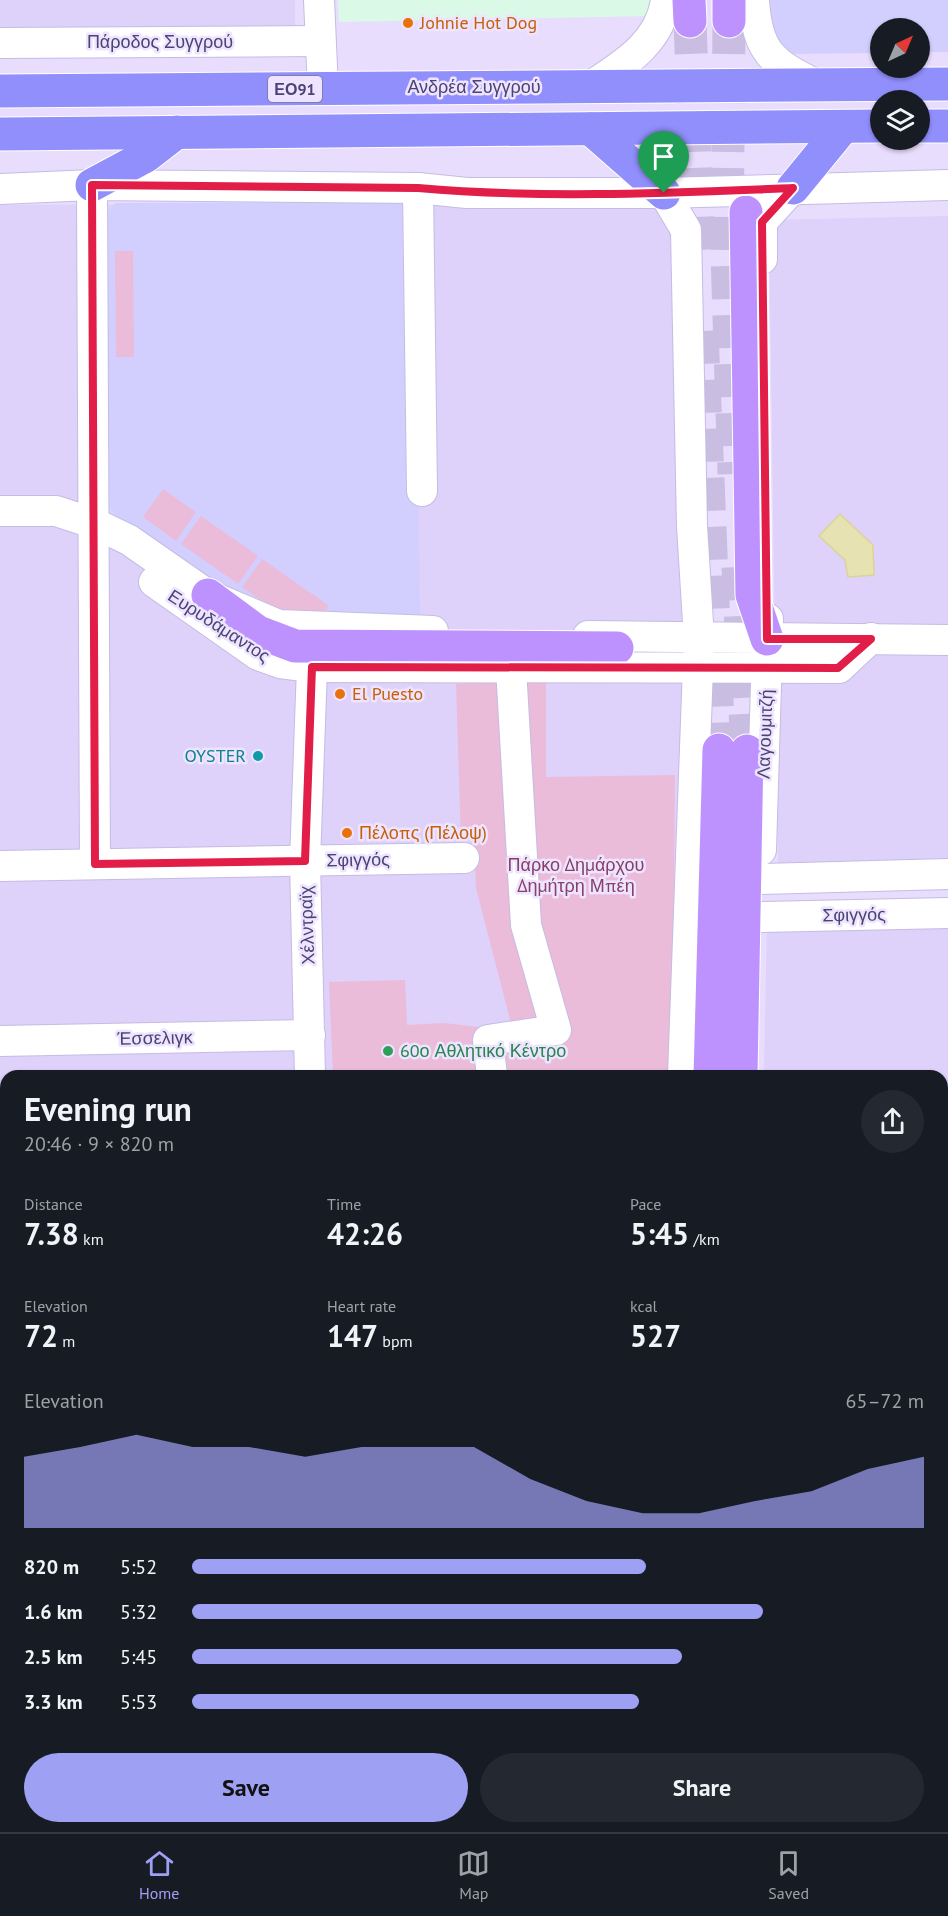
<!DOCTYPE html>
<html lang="en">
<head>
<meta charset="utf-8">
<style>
	body { margin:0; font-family:"PT Sans",sans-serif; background:#242831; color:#f1f3f6; height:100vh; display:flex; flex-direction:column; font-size:22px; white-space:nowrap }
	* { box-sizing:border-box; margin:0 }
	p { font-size:20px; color:#9ea1a6 }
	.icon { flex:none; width:33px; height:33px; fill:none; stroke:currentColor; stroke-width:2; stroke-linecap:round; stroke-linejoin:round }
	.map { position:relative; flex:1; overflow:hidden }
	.sheet { position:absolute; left:0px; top:1070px; width:948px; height:764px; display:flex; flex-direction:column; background:#171b24; border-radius:18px 18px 0 0; box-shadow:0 2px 4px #0004 }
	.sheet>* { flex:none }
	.needle { width:39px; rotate:44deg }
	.fabs { position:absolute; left:870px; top:18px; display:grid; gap:12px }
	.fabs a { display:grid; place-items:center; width:60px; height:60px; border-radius:50%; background:#171b24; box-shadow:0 2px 4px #0004; font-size:30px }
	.pin { position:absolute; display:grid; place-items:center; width:51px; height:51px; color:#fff; margin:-62px -26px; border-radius:50% 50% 50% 0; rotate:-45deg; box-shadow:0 0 6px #0007 }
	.pin .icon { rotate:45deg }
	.round { display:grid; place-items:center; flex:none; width:63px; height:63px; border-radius:32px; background:#242831 }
	.headline { display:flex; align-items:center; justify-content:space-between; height:102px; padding:0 24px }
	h1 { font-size:33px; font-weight:700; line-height:45px }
	.metrics { display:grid; grid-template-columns:repeat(3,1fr); gap:9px; height:102px; padding:6px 24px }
	.metrics div { display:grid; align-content:center }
	.metrics b { font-size:30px; font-weight:700 }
	.metrics small { font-size:16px; font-weight:400 }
	.metrics p { font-size:16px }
	.chart { height:168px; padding:12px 24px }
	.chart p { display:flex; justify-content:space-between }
	.chart svg { width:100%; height:108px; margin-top:6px; fill:#9ea0f3; opacity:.7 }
	.cta { display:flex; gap:12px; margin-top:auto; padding:12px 24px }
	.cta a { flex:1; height:69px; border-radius:36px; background:#9ea0f3; color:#111; font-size:24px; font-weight:700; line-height:69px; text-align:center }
	.cta a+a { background:#242831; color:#f1f3f6 }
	ul { padding:0 24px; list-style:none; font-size:20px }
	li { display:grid; grid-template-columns:96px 72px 1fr; align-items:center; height:45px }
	li i { height:15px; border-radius:8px; background:#9ea0f3 }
	.dock { display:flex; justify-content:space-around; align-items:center; height:84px; border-top:2px solid #363941; background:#171b24; font-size:16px; color:#9ea1a6 }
	.dock a { display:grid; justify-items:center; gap:3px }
	.dock .active { color:#9ea0f3 }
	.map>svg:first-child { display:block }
	.residential { fill:#ded1fa }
	.commercial { fill:#d2cfff }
	.education { fill:#daf9e6 }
	.green { fill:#ebbbda }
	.water { fill:#e7e2b1; stroke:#dad496; stroke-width:1.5 }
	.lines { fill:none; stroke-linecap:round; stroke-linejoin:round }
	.major-tunnel { stroke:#c9bee2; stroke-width:33; stroke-dasharray:33 16; stroke-linecap:butt }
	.minor-casing { stroke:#c5bce3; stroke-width:32 }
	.major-casing { stroke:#fff; stroke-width:35 }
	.highway-casing { stroke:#fff; stroke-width:35 }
	.minor { stroke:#fff; stroke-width:30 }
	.major { stroke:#bd92ff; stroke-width:33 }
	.highway { stroke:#918ffc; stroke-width:33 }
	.route-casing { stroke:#fff; stroke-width:12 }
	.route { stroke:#e11d48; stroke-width:8 }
	.food-dot { fill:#e8710a; stroke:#eee4ff; stroke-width:2 }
	.culture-dot { fill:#0f9aa8; stroke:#eee4ff; stroke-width:2 }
	.leisure-dot { fill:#2e9e5b; stroke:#eee4ff; stroke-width:2 }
	.labels { text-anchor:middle; stroke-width:5; stroke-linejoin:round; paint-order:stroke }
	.shield { fill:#eee4ff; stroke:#7b749e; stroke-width:1.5 }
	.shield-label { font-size:16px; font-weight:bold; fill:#4a4474 }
	.food-label { font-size:18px; fill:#c56008; stroke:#eee4ff; text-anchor:start }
	.street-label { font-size:18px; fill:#4a4474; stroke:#eee4ff }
	.culture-label { font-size:18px; fill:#0d838f; stroke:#eee4ff; text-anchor:end }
	.park-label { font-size:18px; fill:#874166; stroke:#eee4ff }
	.leisure-label { font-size:18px; fill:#27864d; stroke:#eee4ff; text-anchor:start }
</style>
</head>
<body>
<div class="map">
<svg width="948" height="1832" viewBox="0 0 948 1832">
	<rect width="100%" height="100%" fill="#e9ddfe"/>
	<g class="residential">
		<polygon points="0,0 295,0 295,32 0,34"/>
		<polygon points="638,201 667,211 679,229 690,600 688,1075 6,1076 6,1827 679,1827 679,1832 0,1832 0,205"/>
		<polygon points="948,216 948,861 778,868 769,220"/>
		<polygon points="948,920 948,1713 942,1716 942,1076 764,1076 767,924"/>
		<polygon points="948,1743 948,1832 772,1832 782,1827 942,1827 942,1746"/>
	</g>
	<g class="commercial">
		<polygon points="760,0 948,0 948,52 920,52 920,28 880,28 880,53 790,54 771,39"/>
		<polygon points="414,202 420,614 308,618 252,608 121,522 108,505 107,212 116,203"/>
	</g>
	<polygon class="education" points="338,0 655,0 656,16 339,22"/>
	<g class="green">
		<polygon points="115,251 133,251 134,357 116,357"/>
		<polygon points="163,489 196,512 176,541 143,517"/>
		<polygon points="201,516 258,556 238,584 181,544"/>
		<path d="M262 559 328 605 327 610C291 616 271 608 242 587Z"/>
		<polygon points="546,679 546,777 675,775 672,1075 333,1075 329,982 405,980 407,1025 444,1023 513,1031 476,888 474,840 461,840 456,684"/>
	</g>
	<polygon class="water" points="840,514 873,545 874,575 848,577 845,560 819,536"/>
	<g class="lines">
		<g class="major-tunnel">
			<polyline points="690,21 699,265"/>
			<polyline points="729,21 727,255 734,474"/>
			<polyline points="702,331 719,750"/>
			<polyline points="738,567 747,751"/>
		</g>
		<defs>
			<g id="minor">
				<polyline points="319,0 323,89"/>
				<path d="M754 0C757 52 772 63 817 85"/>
				<polyline points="0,43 319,41"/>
				<path d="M591 86C624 64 660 43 666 0"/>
				<polyline points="92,185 95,864"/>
				<polyline points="418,188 422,491"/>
				<polyline points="0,189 92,185 418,188 467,193 664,193 948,185"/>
				<polyline points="664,193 686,230 692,526 699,639 683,1076"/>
				<polyline points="762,259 762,222 793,188"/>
				<polyline points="0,511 56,511 96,524 129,540 208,595 279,625 433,631"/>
				<polyline points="154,582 258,655 280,663 312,667 839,668 871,638"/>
				<polyline points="588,636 948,640"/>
				<polyline points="761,850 768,619"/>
				<polyline points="0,866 464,858"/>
				<polyline points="760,879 948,874"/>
				<polyline points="759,917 948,913"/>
				<polyline points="0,1041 310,1035"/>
				<polyline points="310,1076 305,861 312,667"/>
				<polyline points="492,1076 488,1040 556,1030 526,925 511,668"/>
				<polyline points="0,1144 6,1144"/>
				<polyline points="942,1169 948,1169"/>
				<polyline points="942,1483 948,1483"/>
				<polyline points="942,1534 947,1736"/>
				<polyline points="0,1593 6,1592"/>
				<polyline points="0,1662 6,1660"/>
				<polyline points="130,1827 132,1832"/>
				<polyline points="310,1832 310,1827"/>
				<polyline points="754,1832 764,1827"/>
			</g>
			<g id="major">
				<polyline points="689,0 690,21"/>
				<polyline points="729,0 729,21"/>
				<polyline points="746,212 752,595 767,639"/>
				<polyline points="208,595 258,632 295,646 617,648"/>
				<polyline points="710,1076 719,750"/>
				<polyline points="741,1076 747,751"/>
				<polyline points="690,1832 690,1827"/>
				<polyline points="726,1832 726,1827"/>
			</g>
			<g id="highway">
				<polyline points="0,91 948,84"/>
				<polyline points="920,126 948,126"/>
				<polyline points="591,129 664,193"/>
				<polyline points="0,134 880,126"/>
				<polyline points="92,185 146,156 177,132"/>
				<polyline points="793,188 843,127"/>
			</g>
		</defs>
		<use href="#minor" class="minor-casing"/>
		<use href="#major" class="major-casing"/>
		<use href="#highway" class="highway-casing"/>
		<use href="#minor" class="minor"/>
		<use href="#major" class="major"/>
		<use href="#highway" class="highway"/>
	</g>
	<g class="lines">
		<defs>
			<path id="route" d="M92 185 418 188C542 199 669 193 793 188L762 222 767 639H871L838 668 312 667 305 861 95 864Z"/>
		</defs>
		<use href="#route" class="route-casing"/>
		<use href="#route" class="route"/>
	</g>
	<g class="food-dot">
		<circle cx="408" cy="23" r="6"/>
		<circle cx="340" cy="694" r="6"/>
		<circle cx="347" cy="833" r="6"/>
	</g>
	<circle class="culture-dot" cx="258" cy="756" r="6"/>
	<circle class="leisure-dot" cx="388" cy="1051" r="6"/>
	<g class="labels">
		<rect class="shield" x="268" y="76" width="54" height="26" rx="4.5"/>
		<g class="shield-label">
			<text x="295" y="95">ΕΟ91</text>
		</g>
		<g class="food-label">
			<text x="420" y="29">Johnie Hot Dog</text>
			<text x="352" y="700">El Puesto</text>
			<text x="359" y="839">Πέλοπς (Πέλοψ)</text>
		</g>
		<g class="street-label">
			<text x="160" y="48">Πάροδος Συγγρού</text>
			<text x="474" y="93">Ανδρέα Συγγρού</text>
			<text transform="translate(219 626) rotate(33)" y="6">Ευρυδάμαντος</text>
			<text transform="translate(765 734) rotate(-88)" y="6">Λαγουμιτζή</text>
			<text transform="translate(358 860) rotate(-1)" y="6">Σφιγγός</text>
			<text transform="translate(854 915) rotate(-1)" y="6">Σφιγγός</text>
			<text transform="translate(307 925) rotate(-92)" y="6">Χέλντραϊχ</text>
			<text transform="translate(155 1038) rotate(-1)" y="6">Έσσελιγκ</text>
		</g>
		<g class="culture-label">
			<text x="246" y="762">OYSTER</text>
		</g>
		<g class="park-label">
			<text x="576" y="871">Πάρκο Δημάρχου<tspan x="576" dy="21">Δημήτρη Μπέη</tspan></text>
		</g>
		<g class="leisure-label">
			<text x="400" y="1057">60ο Αθλητικό Κέντρο</text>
		</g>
	</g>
</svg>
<div class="fabs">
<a><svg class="needle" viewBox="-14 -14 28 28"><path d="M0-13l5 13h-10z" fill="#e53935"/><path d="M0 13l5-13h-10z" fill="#9ea1a6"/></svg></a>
<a><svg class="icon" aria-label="layers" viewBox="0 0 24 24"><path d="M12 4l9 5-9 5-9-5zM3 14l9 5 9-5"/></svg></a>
</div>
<div class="pin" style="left:664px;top:193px;background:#1e9e55"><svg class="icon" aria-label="arrive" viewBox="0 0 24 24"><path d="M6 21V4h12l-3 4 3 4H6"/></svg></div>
<section class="sheet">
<div class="headline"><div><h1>Evening run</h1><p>20:46 · 9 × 820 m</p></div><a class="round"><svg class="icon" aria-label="share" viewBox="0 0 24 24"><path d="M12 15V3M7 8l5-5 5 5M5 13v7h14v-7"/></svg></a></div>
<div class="metrics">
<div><p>Distance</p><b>7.38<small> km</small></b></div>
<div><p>Time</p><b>42:26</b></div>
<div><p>Pace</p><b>5:45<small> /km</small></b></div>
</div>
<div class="metrics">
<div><p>Elevation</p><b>72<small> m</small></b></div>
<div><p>Heart rate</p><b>147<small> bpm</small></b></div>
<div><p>kcal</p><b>527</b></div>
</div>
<div class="chart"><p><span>Elevation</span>65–72 m</p>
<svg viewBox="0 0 160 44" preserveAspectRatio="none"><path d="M0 44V15L10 11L20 6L30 11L40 11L50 15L60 11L70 11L80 11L90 24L100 33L110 38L120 38L130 33L140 29L150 20L160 15V44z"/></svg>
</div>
<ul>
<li><b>820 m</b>5:52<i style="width:62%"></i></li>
<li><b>1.6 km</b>5:32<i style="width:78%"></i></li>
<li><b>2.5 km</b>5:45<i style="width:67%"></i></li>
<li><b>3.3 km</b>5:53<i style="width:61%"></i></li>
</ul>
<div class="cta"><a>Save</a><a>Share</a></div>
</section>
</div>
<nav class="dock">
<a class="active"><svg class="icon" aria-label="home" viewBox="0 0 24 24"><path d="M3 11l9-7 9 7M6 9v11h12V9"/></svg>Home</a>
<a><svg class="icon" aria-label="map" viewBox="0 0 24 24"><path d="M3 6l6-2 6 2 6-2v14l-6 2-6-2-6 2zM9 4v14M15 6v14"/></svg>Map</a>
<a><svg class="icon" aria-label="saved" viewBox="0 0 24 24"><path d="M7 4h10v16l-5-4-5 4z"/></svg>Saved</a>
</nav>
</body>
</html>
